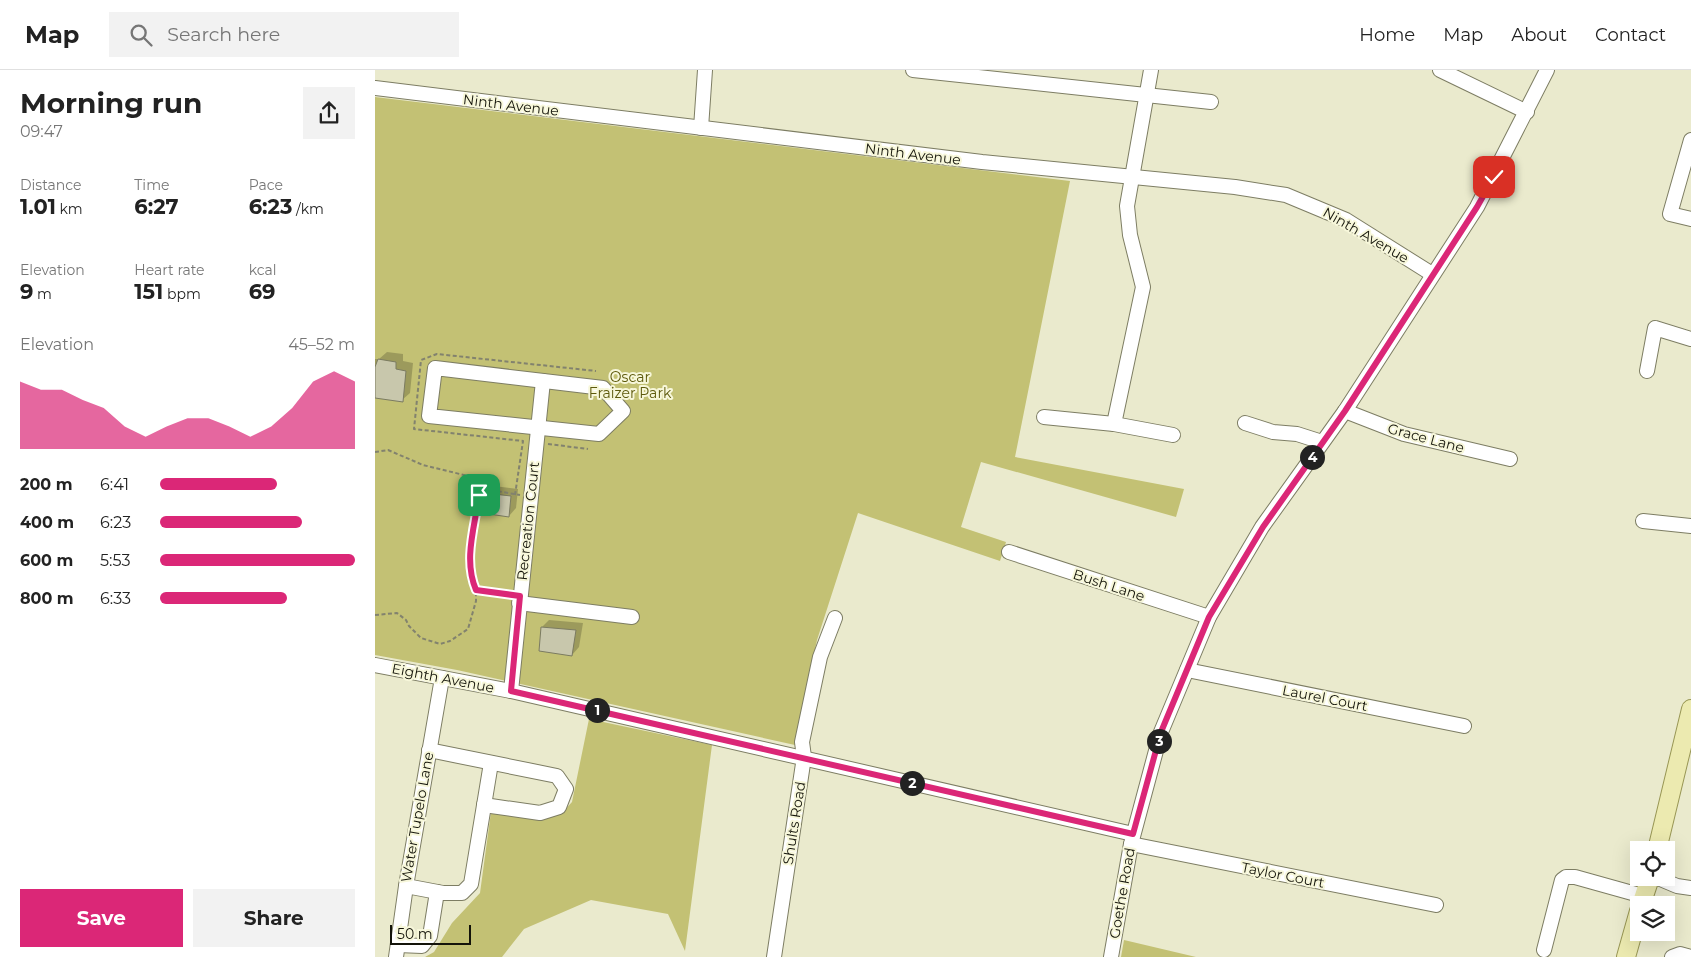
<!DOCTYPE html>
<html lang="en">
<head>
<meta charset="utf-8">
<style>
	body { margin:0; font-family:Montserrat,sans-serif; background:#f2f2f2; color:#222; height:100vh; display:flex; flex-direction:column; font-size:19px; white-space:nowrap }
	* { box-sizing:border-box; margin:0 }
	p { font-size:16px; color:#767676 }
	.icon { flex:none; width:28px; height:28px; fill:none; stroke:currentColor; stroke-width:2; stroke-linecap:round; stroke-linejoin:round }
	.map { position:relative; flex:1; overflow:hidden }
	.sheet { display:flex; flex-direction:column; background:#fff; width:375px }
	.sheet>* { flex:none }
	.tools { position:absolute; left:1255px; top:771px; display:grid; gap:10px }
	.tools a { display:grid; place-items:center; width:45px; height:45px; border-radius:0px; background:#fff; box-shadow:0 5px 20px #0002; font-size:25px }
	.scale { position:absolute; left:15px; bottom:12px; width:81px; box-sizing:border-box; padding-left:5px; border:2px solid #14140a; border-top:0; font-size:14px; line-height:18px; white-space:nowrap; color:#14140a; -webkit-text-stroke:4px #f7f7da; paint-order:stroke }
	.pin { position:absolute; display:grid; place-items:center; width:42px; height:42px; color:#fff; margin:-21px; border-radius:10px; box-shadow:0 2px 8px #0006 }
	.km { position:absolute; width:25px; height:25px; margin:-12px; border-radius:50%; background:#222; color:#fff; font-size:14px; line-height:25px; text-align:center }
	.round { display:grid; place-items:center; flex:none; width:52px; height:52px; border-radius:0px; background:#f2f2f2 }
	.overview { display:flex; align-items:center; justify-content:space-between; height:85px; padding:0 20px }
	h1 { font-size:28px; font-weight:700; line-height:38px }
	.metrics { display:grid; grid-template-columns:repeat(3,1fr); gap:8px; height:85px; padding:5px 20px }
	.metrics div { display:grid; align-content:center }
	.metrics b { font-size:21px; font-weight:700 }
	.metrics small { font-size:14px; font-weight:400 }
	.metrics p { font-size:14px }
	.chart { height:140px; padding:10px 20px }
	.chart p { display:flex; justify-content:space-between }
	.chart svg { width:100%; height:90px; margin-top:5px; fill:#db2777; opacity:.7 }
	.action { display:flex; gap:10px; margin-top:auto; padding:10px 20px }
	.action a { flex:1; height:58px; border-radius:0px; background:#db2777; color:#fff; font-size:20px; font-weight:700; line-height:58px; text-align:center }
	.action a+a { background:#f2f2f2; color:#222 }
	ul { padding:0 20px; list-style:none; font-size:16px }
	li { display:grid; grid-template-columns:80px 60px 1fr; align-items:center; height:38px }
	li i { height:12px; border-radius:6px; background:#db2777 }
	header { display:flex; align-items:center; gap:30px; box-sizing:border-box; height:70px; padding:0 25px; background:#fff; border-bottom:1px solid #e0e0e0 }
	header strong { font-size:24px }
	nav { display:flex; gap:28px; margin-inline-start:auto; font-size:18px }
	.search { width:350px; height:45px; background:#f2f2f2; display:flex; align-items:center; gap:12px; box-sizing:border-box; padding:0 18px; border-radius:0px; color:#767676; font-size:19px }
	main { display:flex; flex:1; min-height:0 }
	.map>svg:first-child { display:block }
	.green { fill:#c3c174 }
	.shadow { fill:#0003 }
	.building { fill:#c8c7ac; stroke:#7b7b61 }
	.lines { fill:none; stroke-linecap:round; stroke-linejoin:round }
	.minor-casing { stroke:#7d7d63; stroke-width:16 }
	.major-casing { stroke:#989654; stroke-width:20 }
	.path { stroke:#82826e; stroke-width:2; stroke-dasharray:4 2.5; stroke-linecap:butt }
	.minor { stroke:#fff; stroke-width:14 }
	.major { stroke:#eceab0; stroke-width:18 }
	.route-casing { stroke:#fff; stroke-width:10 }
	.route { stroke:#db2777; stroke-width:6 }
	.labels { text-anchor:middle; stroke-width:4; stroke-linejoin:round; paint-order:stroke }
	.street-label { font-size:14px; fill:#14140a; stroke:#f7f7da }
	.park-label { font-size:14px; fill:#5d590c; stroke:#f7f7da }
</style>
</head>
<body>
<header>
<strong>Map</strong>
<div class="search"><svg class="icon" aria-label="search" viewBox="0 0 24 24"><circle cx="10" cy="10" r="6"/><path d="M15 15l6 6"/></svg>Search here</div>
<nav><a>Home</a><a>Map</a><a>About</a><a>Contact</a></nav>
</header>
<main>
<section class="sheet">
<div class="overview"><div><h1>Morning run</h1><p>09:47</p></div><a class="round"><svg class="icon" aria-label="share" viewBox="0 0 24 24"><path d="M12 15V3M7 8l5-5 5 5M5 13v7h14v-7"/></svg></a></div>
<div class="metrics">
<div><p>Distance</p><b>1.01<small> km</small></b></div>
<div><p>Time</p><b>6:27</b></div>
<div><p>Pace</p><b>6:23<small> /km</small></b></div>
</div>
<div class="metrics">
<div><p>Elevation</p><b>9<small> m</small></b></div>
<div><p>Heart rate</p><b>151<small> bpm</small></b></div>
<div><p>kcal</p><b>69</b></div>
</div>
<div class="chart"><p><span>Elevation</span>45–52 m</p>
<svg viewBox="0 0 160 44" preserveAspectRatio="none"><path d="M0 44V11L10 15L20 15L30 20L40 24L50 33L60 38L70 33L80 29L90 29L100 33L110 38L120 33L130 24L140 11L150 6L160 11V44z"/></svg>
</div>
<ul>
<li><b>200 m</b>6:41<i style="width:60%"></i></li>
<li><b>400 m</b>6:23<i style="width:73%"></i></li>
<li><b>600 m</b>5:53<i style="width:100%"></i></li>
<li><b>800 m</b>6:33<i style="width:65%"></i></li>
</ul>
<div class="action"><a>Save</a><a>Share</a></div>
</section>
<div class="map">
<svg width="1316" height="887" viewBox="0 0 1316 887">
	<rect width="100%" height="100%" fill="#eaeacd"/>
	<g class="green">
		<polygon points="0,27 695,111 640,387 809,419 801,447 606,392 586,457 631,472 625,491 483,443 442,570 420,675 82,600 0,585"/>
		<polygon points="214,649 337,675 310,881 293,844 216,830 149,859 127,887 50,887 59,882 77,853 105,823 116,742 171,748 186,744 197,732"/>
		<polygon points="749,870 821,887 746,887"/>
	</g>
	<g class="shadow">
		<polygon points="12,282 28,284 28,291 38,293 35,323 27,330 0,327 0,289 4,289"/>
		<polygon points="119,416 143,419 141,438 134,446 111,424"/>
		<polygon points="174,550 208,553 204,577 197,585 167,557"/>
	</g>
	<g class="building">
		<polygon points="3,289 21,292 21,299 31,301 28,332 0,328 0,297"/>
		<polygon points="110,423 136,426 134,447 107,443"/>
		<polygon points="166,557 201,560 197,586 164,581"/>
	</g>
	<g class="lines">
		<defs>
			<g id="minor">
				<polyline points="538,0 836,32"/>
				<polyline points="1065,0 1152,42"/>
				<polyline points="0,18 607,92 860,117 911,125 971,150 1057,204"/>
				<polyline points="326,58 330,0"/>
				<polyline points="1316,70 1295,144 1316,149"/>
				<polygon points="60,298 228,318 248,341 224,364 54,346"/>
				<polyline points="1272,301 1280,258 1316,269"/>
				<polyline points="970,341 1029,364 1135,389"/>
				<polyline points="669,347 739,354 798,365"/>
				<polyline points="870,353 898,362 922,364 947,372"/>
				<polyline points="739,354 768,217 755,165 752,136 776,0"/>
				<polyline points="1268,451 1316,456"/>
				<polyline points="634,482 834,547"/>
				<polyline points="144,533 257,547"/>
				<polyline points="0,595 136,621 758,764"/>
				<polyline points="812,600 1089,656"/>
				<polyline points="136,621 168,311"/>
				<polyline points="54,680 182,706 191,719 184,737 165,743 109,735"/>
				<polyline points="756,774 1061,835"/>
				<polyline points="1283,808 1302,816 1316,818"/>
				<polyline points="31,816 68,823 87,823 96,814 116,693"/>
				<polyline points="23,875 47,876 55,866 62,822"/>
				<polyline points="1169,880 1187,810 1191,807 1200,807 1268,826"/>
				<polyline points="21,887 31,816 67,608"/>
				<polyline points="399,887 429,687 427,672 445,587 460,548"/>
				<polyline points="736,887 756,774 786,662 834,547 887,457 970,341 1102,137 1172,0"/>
				<polyline points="1297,887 1305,884 1316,887"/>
			</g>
			<g id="major">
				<polyline points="1282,780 1316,639"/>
				<polyline points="1266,835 1275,808"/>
				<polyline points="1251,887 1264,841"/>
			</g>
		</defs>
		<use href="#minor" class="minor-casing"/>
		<use href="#major" class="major-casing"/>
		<g class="path">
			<polyline points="173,374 213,379"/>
			<polyline points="0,382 13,380 48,395 93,406 103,409 110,419"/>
			<polyline points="110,419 145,425"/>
			<polyline points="140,425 148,371 39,359 46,290 62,284 221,301"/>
			<polyline points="101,520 135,525"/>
			<polyline points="0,545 22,543 31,550 34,556 46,568 65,574 75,571 93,559 101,531 101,520 93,489 104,425 110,419"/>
		</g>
		<use href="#minor" class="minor"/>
		<use href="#major" class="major"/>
	</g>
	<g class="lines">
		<defs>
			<path id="route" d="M104 425C100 457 88 489 101 520L145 526 136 621 758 764 786 662 834 547 888 457 970 341 1102 137 1119 107"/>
		</defs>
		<use href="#route" class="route-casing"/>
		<use href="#route" class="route"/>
	</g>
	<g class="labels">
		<g class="street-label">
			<text transform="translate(136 35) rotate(7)" y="5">Ninth Avenue</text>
			<text transform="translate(538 84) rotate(7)" y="5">Ninth Avenue</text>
			<text transform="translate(991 165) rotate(30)" y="5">Ninth Avenue</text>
			<text transform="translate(1051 368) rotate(15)" y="5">Grace Lane</text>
			<text transform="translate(153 451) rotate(-84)" y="5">Recreation Court</text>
			<text transform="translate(734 515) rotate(18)" y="5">Bush Lane</text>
			<text transform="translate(68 608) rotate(11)" y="5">Eighth Avenue</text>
			<text transform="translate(950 628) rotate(11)" y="5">Laurel Court</text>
			<text transform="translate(42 747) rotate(-80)" y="5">Water Tupelo Lane</text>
			<text transform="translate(419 753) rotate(-81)" y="5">Shults Road</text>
			<text transform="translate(908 805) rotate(11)" y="5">Taylor Court</text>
			<text transform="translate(747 823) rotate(-80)" y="5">Goethe Road</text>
		</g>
		<g class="park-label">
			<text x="255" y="312">Oscar<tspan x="255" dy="16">Fraizer Park</tspan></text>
		</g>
	</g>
</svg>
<div class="tools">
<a><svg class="icon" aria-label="locate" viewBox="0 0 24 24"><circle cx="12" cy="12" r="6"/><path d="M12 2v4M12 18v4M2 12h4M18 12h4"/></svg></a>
<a><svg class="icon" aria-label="layers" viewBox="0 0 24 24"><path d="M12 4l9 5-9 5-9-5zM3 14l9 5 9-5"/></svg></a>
</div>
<div class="scale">50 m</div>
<div class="pin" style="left:104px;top:425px;background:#1e9e55"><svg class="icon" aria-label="arrive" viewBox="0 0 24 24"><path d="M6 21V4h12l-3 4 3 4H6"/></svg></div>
<div class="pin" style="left:1119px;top:107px;background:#d93025"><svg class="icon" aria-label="check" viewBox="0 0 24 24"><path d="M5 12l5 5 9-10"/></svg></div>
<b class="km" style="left:222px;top:640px">1</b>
<b class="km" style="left:537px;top:713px">2</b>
<b class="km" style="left:784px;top:671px">3</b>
<b class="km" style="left:937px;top:387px">4</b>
</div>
</main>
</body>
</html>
